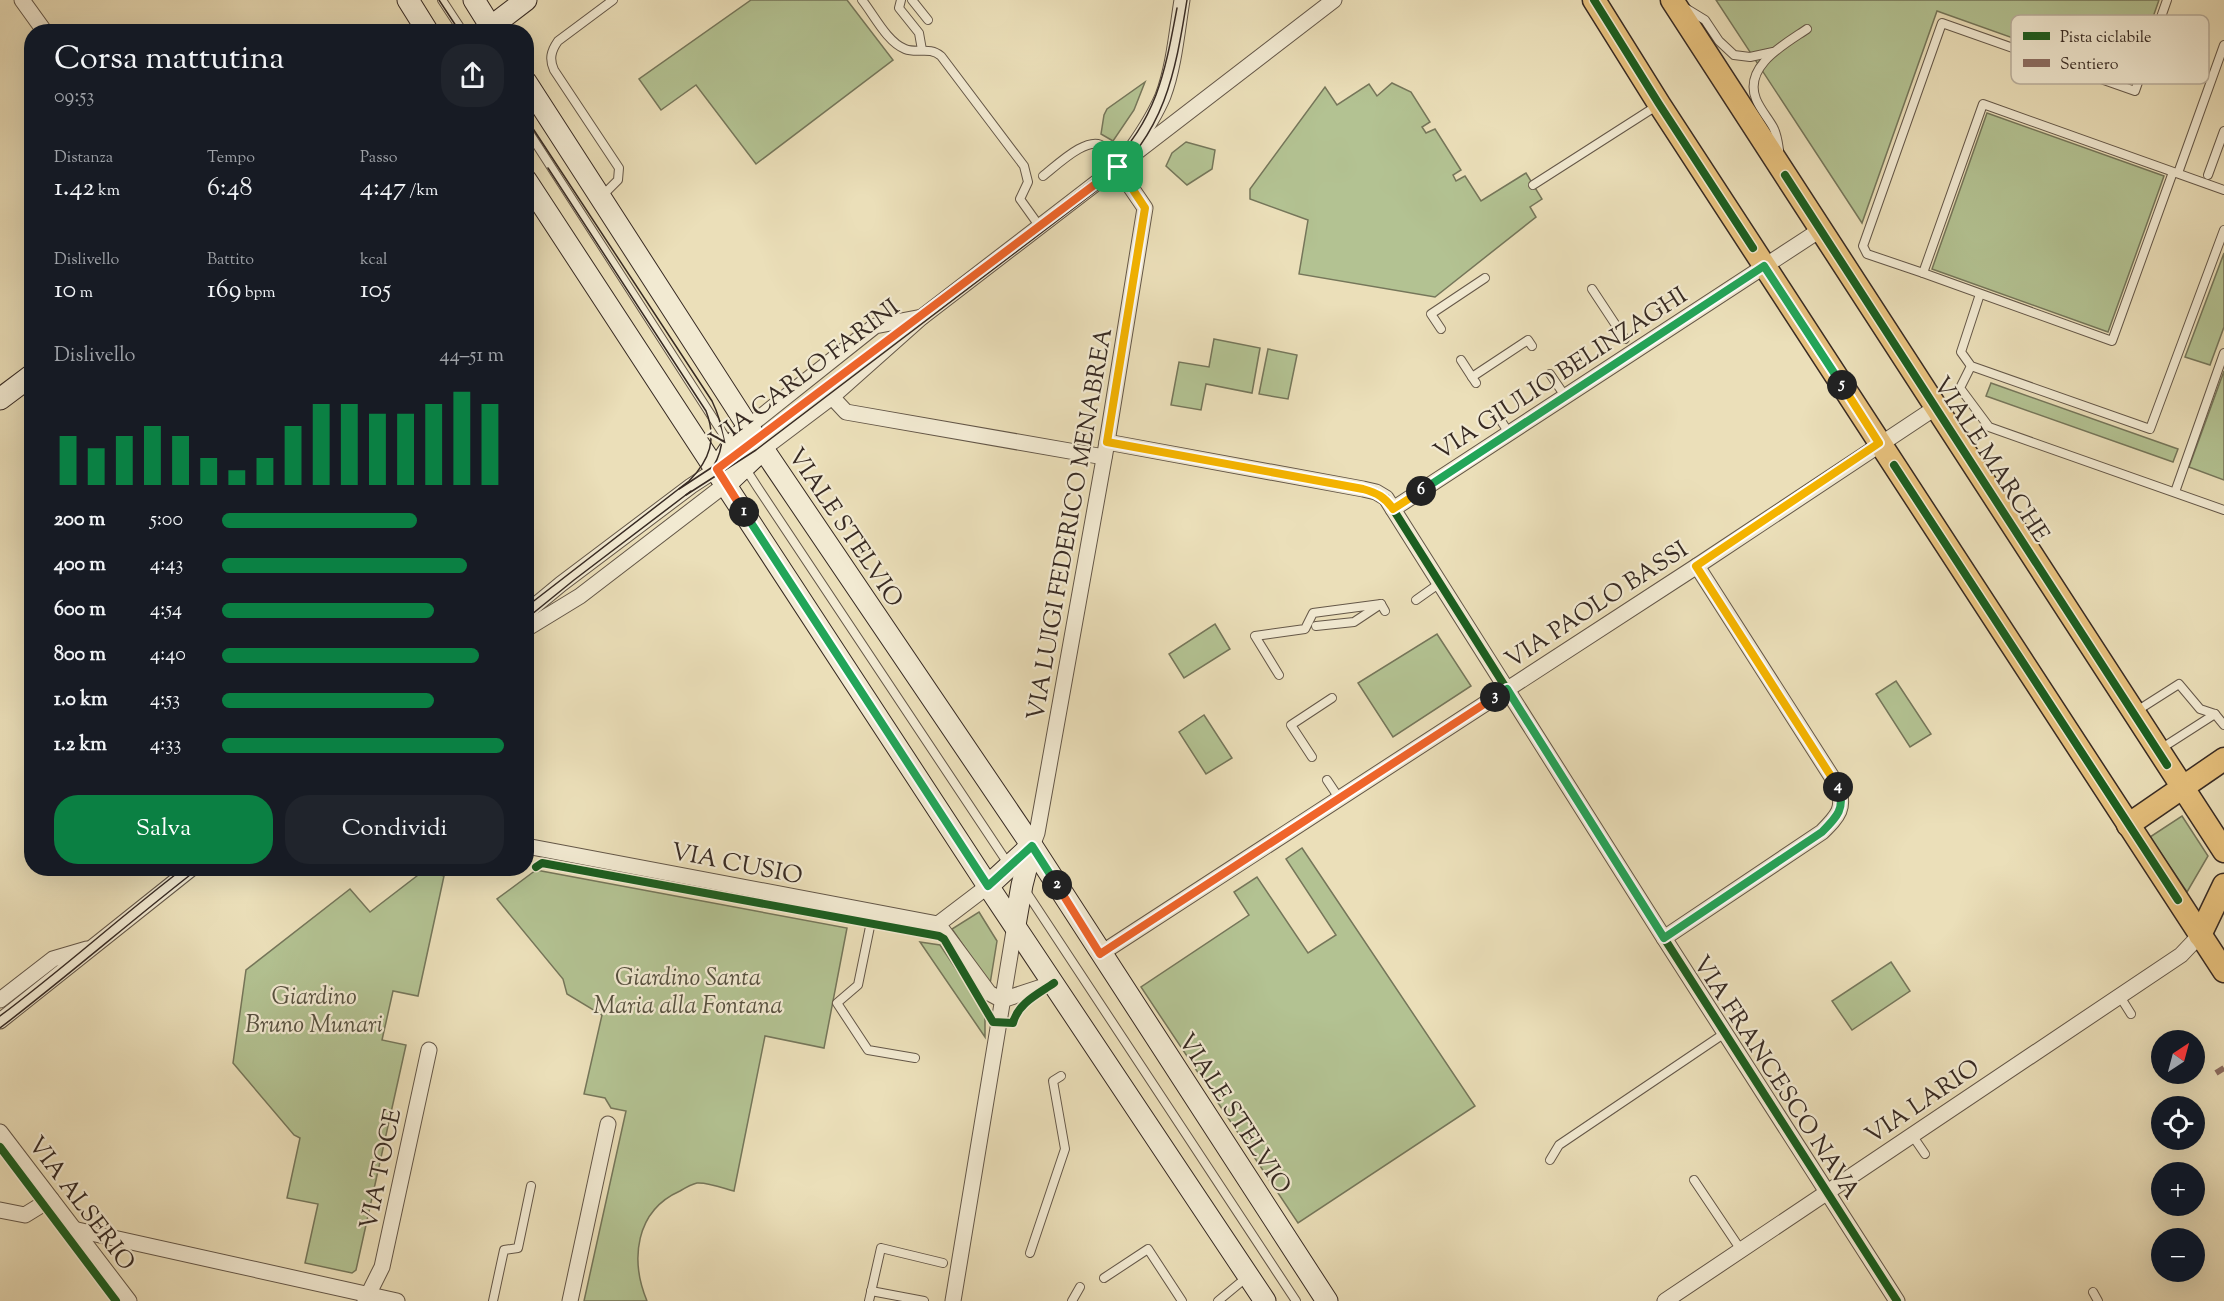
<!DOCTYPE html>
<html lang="it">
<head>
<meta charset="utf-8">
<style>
	body { margin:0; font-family:"Sorts Mill Goudy",serif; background:#20242c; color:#f1f3f6; height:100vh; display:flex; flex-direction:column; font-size:22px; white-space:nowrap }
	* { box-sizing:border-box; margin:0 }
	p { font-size:20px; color:#9ea1a6 }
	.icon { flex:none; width:33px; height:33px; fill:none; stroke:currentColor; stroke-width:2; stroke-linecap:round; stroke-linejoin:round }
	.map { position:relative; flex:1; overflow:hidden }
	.drawer { position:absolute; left:24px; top:24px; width:510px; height:852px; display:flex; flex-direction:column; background:#171b24; border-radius:24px; box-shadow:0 6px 24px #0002 }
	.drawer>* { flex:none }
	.needle { width:39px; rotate:36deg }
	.buttons { position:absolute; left:2151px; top:1030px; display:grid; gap:12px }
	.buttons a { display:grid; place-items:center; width:54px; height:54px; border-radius:50%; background:#171b24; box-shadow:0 6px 24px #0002; font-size:30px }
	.pin { position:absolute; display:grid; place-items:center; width:51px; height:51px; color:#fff; margin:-26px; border-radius:12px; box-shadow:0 3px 9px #0006 }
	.km { position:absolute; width:30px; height:30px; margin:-15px; border-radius:50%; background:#222; color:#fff; font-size:16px; line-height:30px; text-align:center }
	.round { display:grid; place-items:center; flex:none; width:63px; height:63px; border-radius:24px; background:#20242c }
	.overview { display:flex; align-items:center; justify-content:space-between; height:102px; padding:0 30px }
	h1 { font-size:33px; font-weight:600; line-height:45px }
	.stats { display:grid; grid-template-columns:repeat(3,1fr); gap:9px; height:102px; padding:6px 30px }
	.stats div { display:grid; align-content:center }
	.stats b { font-size:26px; font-weight:600 }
	.stats small { font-size:16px; font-weight:400 }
	.stats p { font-size:16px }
	.chart { height:168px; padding:12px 30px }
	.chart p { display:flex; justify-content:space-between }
	.chart svg { width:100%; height:108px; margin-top:6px; stroke:#0b8043; stroke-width:6 }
	.action { display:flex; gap:12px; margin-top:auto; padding:12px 30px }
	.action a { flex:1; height:69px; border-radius:24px; background:#0b8043; color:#fff; font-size:24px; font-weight:600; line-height:69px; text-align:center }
	.action a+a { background:#20242c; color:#f1f3f6 }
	ul { padding:0 30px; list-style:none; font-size:20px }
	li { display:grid; grid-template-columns:96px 72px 1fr; align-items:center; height:45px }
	li i { height:15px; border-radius:8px; background:#0b8043 }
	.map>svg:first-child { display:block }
	.green { fill:#b3c292; stroke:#75765a; stroke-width:1.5 }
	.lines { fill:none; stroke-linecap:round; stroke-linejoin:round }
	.service-casing { stroke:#645748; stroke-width:10 }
	.minor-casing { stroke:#645748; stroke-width:17 }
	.secondary-casing { stroke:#372a23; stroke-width:23 }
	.primary-casing { stroke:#372a23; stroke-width:25 }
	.service { stroke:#f2ead2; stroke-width:8 }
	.minor { stroke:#f2ead2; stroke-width:15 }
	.secondary { stroke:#f2ead2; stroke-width:21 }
	.primary { stroke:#e6c07c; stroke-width:22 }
	.tram { stroke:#372a23; stroke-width:1.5 }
	.quiet { stroke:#8d6e63; stroke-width:6; stroke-dasharray:12 6; stroke-linecap:butt }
	.cycleway-casing { stroke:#f2ead2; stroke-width:11 }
	.cycleway { stroke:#1b5e20; stroke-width:8 }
	.split-1-casing { stroke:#fff; stroke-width:12 }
	.split-2-casing { stroke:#fff; stroke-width:12 }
	.split-3-casing { stroke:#fff; stroke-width:12 }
	.split-4-casing { stroke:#fff; stroke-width:12 }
	.split-5-casing { stroke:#fff; stroke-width:12 }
	.split-6-casing { stroke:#fff; stroke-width:12 }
	.split-7-casing { stroke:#fff; stroke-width:12 }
	.split-1 { stroke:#f0652b; stroke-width:8 }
	.split-2 { stroke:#22a559; stroke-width:8 }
	.split-3 { stroke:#f0652b; stroke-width:8 }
	.split-4 { stroke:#22a559; stroke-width:8 }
	.split-5 { stroke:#f5b400; stroke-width:8 }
	.split-6 { stroke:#22a559; stroke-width:8 }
	.split-7 { stroke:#f5b400; stroke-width:8 }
	.labels { text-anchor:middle; stroke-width:4.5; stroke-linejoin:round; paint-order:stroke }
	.street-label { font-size:24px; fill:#372a23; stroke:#f2ead2 }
	.park-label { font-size:24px; font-style:italic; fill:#56503f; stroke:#f2ead2 }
	.key { fill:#f2ead2; stroke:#bab09e; stroke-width:1.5 }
	.key-label { font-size:16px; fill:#372a23 }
</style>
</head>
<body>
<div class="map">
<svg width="2224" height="1301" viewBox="0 0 2224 1301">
	<rect width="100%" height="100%" fill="#ebdfb9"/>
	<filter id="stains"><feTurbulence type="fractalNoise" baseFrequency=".00333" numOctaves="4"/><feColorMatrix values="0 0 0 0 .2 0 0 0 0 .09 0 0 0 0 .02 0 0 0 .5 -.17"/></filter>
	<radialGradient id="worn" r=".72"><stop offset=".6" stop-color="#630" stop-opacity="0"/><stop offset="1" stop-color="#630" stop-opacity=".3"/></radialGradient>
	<g class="green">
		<polygon points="751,0 847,0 893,60 756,164 696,85 661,110 639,79"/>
		<polygon points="1716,0 2159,0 2131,80 1937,11 1862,223"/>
		<polygon points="1145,82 1134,110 1113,141 1101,134 1104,115 1107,109"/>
		<polygon points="1392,83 1411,92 1430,122 1422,127 1426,133 1435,129 1461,170 1453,175 1456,181 1465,176 1481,201 1526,173 1542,199 1530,207 1536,217 1435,297 1299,274 1308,220 1250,199 1250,189 1325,87 1337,105 1369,84 1377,96"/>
		<polygon points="1987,113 2164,176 2108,332 1932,269"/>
		<polygon points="1186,142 1215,150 1212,169 1187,185 1166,166 1172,153"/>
		<polygon points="2224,253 2224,327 2210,365 2185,357"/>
		<polygon points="1214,339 1260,348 1252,393 1206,384 1201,410 1171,405 1179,362 1209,367"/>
		<polygon points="1268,349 1297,355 1288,399 1259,394"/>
		<polygon points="2224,371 2224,480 2189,467"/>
		<polygon points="1991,383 2178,449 2173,462 1986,396"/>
		<polygon points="1215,624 1230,649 1184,678 1169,654"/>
		<polygon points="1437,634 1471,686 1393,737 1358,683"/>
		<polygon points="1896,681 1931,734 1910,747 1876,694"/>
		<polygon points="1204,715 1232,758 1206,774 1179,732"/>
		<polygon points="2182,816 2208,856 2187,892 2150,837"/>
		<polygon points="1302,848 1475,1106 1298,1223 1141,987 1249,915 1234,892 1257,877 1308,953 1336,935 1286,859"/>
		<polygon points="426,869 430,869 434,873 444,876 418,996 393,991 382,1040 406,1045 356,1270 352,1273 305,1263 318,1204 287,1198 300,1138 294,1135 233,1063 246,970 350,889 370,912"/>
		<path d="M536 870 847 928 824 1048 765 1036 734 1191C723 1188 707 1182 697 1183 692 1184 685 1188 680 1191 635 1211 630 1260 647 1301H584L626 1111 611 1108 605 1098 584 1094 602 1015 567 994 563 979 497 899Z"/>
		<polygon points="979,912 997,941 990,984 952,929"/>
		<polygon points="920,942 940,945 985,1012 985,1037"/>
		<polygon points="1891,962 1910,991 1852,1030 1832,1001"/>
	</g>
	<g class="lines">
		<defs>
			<g id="service">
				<polyline points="442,0 463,32"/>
				<path d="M862 0C874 15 887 42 905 49 918 54 929 46 941 56L1024 166 1028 182 1020 199 1040 227"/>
				<polyline points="901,0 899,8 919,33 922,50"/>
				<polyline points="912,0 928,20"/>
				<polyline points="1687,9 1705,20 1719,41 1734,55 1750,57 1773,52"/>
				<polyline points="526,128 758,488 1009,865"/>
				<path d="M1779 150C1778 143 1777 134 1773 127 1768 118 1760 109 1756 99 1743 66 1785 44 1807 29"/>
				<polyline points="2173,172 2112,341 1923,273 1983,104 2224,190"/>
				<polyline points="2178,173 2224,45"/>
				<polyline points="2208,175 2224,131"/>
				<path d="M1043 176C1055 167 1089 133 1104 147 1110 152 1113 161 1117 167"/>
				<polyline points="1533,185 1658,105"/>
				<path d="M602 196 618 180 619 168 554 70C549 59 551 51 558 41L613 0"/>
				<polyline points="1923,273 1867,254 1863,246 1942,23 2135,91 2167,0"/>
				<polyline points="1592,289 1625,339"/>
				<polyline points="1980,294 1961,352 1971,366 2150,429 2224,230"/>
				<polyline points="1441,329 1431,314 1485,278"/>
				<polyline points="1461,360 1472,377"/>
				<polyline points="1971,366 1960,388 1989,427 2224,510"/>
				<polyline points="1550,374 1565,396"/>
				<polyline points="1476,383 1472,377 1528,340 1532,346"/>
				<polyline points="1494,410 1509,433"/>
				<polyline points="735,456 860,363"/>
				<polyline points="2175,492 2224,353"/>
				<polyline points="1416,600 1440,583"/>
				<polyline points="1316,626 1354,622 1381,604 1385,611"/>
				<polyline points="1279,675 1255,636 1305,629 1313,613 1381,604"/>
				<polyline points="2135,712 2179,684 2200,709 2215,714 2224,725"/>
				<polyline points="2162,748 2215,714"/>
				<polyline points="1312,757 1291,725 1332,698"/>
				<polyline points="1327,780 1339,798"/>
				<polyline points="1025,890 1296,1301"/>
				<polyline points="873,912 858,985 837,1003 868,1050 915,1058"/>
				<polyline points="2119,995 2131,1014"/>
				<polyline points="1912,1135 1925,1154"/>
				<polyline points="1550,1160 1559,1145 1725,1033"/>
				<polyline points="1694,1180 1741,1250"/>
				<polyline points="1030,1253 1065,1149 1053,1081 1061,1076"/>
				<polyline points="1104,1278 1148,1249 1182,1301"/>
				<polyline points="871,1291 924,1301"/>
				<polyline points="2093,1292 2098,1301"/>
				<polyline points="493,1301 504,1250 518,1248 531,1186"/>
				<polyline points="869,1301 881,1248 943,1263"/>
				<polyline points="1072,1301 1080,1287"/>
				<polyline points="1218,1301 1247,1277"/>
			</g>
			<g id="minor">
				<polyline points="22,0 45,32"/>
				<path d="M1132 149C1144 132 1155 115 1163 96 1174 67 1177 31 1182 0"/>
				<polyline points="832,397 846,412 1104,457"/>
				<polyline points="748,427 875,326 922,317"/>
				<polyline points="1107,442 1363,489 1376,492 1386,498 1664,938 1897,1301"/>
				<polyline points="763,449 832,397 922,317 1334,0"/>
				<polyline points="1393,509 1820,230"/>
				<polyline points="526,613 561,584 691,486 717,469"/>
				<polyline points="526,629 580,596 726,484"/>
				<polyline points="526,846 938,924"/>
				<polyline points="1032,846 1037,833 1107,442 1145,208 1117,167"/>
				<polyline points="938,924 989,993 1002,1000 1054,983"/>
				<polyline points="938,924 988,886"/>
				<path d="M1664 938 1822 832C1838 816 1846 808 1837 785L1697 566"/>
				<polyline points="1100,954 1697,566 1935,408"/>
				<polyline points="0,1000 53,959 87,949"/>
				<polyline points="0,1021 192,868"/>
				<polyline points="0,1132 129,1301"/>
				<polyline points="0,1210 25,1215 51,1199"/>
				<polyline points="73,1229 397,1301"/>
				<polyline points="365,1301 382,1267 429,1050"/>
				<polyline points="570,1301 608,1124"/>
				<polyline points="953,1301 1015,925"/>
				<polyline points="1665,1301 2181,955 2200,935"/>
			</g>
			<g id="secondary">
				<polyline points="408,0 428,32"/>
				<polyline points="474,0 494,32"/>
				<polyline points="484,32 526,0"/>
				<polyline points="526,82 757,440 1032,846 1327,1301"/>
				<polyline points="526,180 988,886 1265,1301"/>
				<polyline points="0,399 32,375"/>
				<polyline points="717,469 732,446 748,427"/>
				<polyline points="726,484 763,449"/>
				<polyline points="988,886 1031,846"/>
				<polyline points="1015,925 1022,885 1032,846"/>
			</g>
			<g id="primary">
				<polyline points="1594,0 1659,104 2224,971"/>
				<polyline points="1672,0 2224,851"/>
				<polyline points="2128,825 2224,759"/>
				<polyline points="2200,935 2224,885"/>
			</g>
		</defs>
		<use href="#service" class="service-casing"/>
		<use href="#minor" class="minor-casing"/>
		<use href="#secondary" class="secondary-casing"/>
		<use href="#primary" class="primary-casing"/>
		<use href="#service" class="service"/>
		<use href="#minor" class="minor"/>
		<use href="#secondary" class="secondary"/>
		<use href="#primary" class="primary"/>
		<g class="tram">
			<polyline points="439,0 460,32"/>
			<path d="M526 118 712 401C723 424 727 444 713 467"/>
			<path d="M679 489 749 443 1109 167C1157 119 1165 72 1177 8"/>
			<path d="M686 495 756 450 1104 185C1165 133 1175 74 1187 0"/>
			<path d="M526 607 689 481C710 460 717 439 706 411L548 168"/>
			<polyline points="526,619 574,580 691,491"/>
			<path d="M0 1016C63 969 121 916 184 868"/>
			<path d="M0 1028C68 976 132 920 199 868"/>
		</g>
		<polyline class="quiet" points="2216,1073 2224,1068"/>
		<defs>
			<g id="cycleway">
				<polyline points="1594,0 1659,104 1753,248"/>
				<polyline points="1785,175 2167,765"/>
				<polyline points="1774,281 1863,419"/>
				<polyline points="1107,442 1363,489 1376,492 1386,498 1664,938 1897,1301"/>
				<polyline points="1894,465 2178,900"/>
				<path d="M536 867 542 863 939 936 944 939 993 1022 1013 1023C1018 1003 1038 994 1054 983"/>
				<polyline points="0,1147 116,1301"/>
			</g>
		</defs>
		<use href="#cycleway" class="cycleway-casing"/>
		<use href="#cycleway" class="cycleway"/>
	</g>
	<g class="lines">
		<defs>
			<polyline id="split-1" points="744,512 717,469 1118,167"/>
			<polyline id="split-2" points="744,512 988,886 1032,846 1057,885"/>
			<polyline id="split-3" points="1057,885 1100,954 1495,697"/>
			<path id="split-4" d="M1495 697 1507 689 1664 938 1822 832C1837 817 1846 808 1838 787"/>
			<polyline id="split-5" points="1838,787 1696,566 1879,443 1842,385"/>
			<polyline id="split-6" points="1421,491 1764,266 1842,385"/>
			<path id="split-7" d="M1118 167 1145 208 1107 442 1363 489C1377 493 1385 497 1393 509L1421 491"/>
		</defs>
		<use href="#split-1" class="split-1-casing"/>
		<use href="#split-2" class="split-2-casing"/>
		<use href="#split-3" class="split-3-casing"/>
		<use href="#split-4" class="split-4-casing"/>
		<use href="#split-5" class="split-5-casing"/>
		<use href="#split-6" class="split-6-casing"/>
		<use href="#split-7" class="split-7-casing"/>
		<use href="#split-1" class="split-1"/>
		<use href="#split-2" class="split-2"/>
		<use href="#split-3" class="split-3"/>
		<use href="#split-4" class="split-4"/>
		<use href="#split-5" class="split-5"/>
		<use href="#split-6" class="split-6"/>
		<use href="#split-7" class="split-7"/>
	</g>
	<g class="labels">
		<g class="street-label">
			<text transform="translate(804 373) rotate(-37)" y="8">VIA CARLO FARINI</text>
			<text transform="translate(1560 373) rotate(-33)" y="8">VIA GIULIO BELINZAGHI</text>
			<text transform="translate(1992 459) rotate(57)" y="8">VIALE MARCHE</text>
			<text transform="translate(1069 524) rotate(-80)" y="8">VIA LUIGI FEDERICO MENABREA</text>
			<text transform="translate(846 527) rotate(56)" y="8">VIALE STELVIO</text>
			<text transform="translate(1596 604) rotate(-33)" y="8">VIA PAOLO BASSI</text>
			<text transform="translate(737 863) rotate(11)" y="8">VIA CUSIO</text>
			<text transform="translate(1777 1077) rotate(57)" y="8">VIA FRANCESCO NAVA</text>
			<text transform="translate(1922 1101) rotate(-34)" y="8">VIA LARIO</text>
			<text transform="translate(1235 1113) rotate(57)" y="8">VIALE STELVIO</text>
			<text transform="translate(380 1169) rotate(-78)" y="8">VIA TOCE</text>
			<text transform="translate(82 1203) rotate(53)" y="8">VIA ALSERIO</text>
		</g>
		<g class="park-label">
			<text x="688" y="985">Giardino Santa<tspan x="688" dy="28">Maria alla Fontana</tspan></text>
			<text x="314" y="1004">Giardino<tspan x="314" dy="28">Bruno Munari</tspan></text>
		</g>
	</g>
	<rect x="2011" y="15" width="198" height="69" rx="9" class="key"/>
	<rect x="2023" y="32" width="27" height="8" fill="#1b5e20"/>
	<rect x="2023" y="59" width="27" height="8" fill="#8d6e63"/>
	<g class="key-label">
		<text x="2060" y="42">Pista ciclabile</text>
		<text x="2060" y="69">Sentiero</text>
	</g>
	<rect width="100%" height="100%" filter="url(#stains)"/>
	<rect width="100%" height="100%" fill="url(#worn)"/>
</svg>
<div class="buttons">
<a><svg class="needle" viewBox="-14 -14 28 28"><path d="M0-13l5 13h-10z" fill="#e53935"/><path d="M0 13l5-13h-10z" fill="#9ea1a6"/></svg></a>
<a><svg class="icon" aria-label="locate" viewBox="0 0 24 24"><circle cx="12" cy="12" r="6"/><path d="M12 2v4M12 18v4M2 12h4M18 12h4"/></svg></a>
<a>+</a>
<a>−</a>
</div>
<div class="pin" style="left:1118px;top:167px;background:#1e9e55"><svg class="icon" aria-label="arrive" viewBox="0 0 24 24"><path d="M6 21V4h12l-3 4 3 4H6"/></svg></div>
<b class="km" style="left:744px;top:512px">1</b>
<b class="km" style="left:1057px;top:885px">2</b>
<b class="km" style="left:1495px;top:697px">3</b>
<b class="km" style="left:1838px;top:787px">4</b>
<b class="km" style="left:1842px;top:385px">5</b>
<b class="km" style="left:1421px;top:491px">6</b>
<section class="drawer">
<div class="overview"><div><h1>Corsa mattutina</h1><p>09:53</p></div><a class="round"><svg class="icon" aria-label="share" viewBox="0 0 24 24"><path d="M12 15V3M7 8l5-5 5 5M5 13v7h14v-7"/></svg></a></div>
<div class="stats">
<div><p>Distanza</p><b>1.42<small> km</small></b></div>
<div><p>Tempo</p><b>6:48</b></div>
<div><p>Passo</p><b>4:47<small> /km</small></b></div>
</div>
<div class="stats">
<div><p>Dislivello</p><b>10<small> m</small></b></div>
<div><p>Battito</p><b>169<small> bpm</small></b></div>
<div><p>kcal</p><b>105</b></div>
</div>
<div class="chart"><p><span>Dislivello</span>44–51 m</p>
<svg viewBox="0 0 160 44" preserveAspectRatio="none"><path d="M5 44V24M15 44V29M25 44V24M35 44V20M45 44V24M55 44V33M65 44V38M75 44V33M85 44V20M95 44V11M105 44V11M115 44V15M125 44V15M135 44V11M145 44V6M155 44V11"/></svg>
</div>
<ul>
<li><b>200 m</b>5:00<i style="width:69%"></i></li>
<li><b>400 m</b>4:43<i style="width:87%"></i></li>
<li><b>600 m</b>4:54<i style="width:75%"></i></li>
<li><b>800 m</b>4:40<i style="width:91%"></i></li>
<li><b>1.0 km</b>4:53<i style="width:75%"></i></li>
<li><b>1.2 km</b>4:33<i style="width:100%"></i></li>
</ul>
<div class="action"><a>Salva</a><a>Condividi</a></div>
</section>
</div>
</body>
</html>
